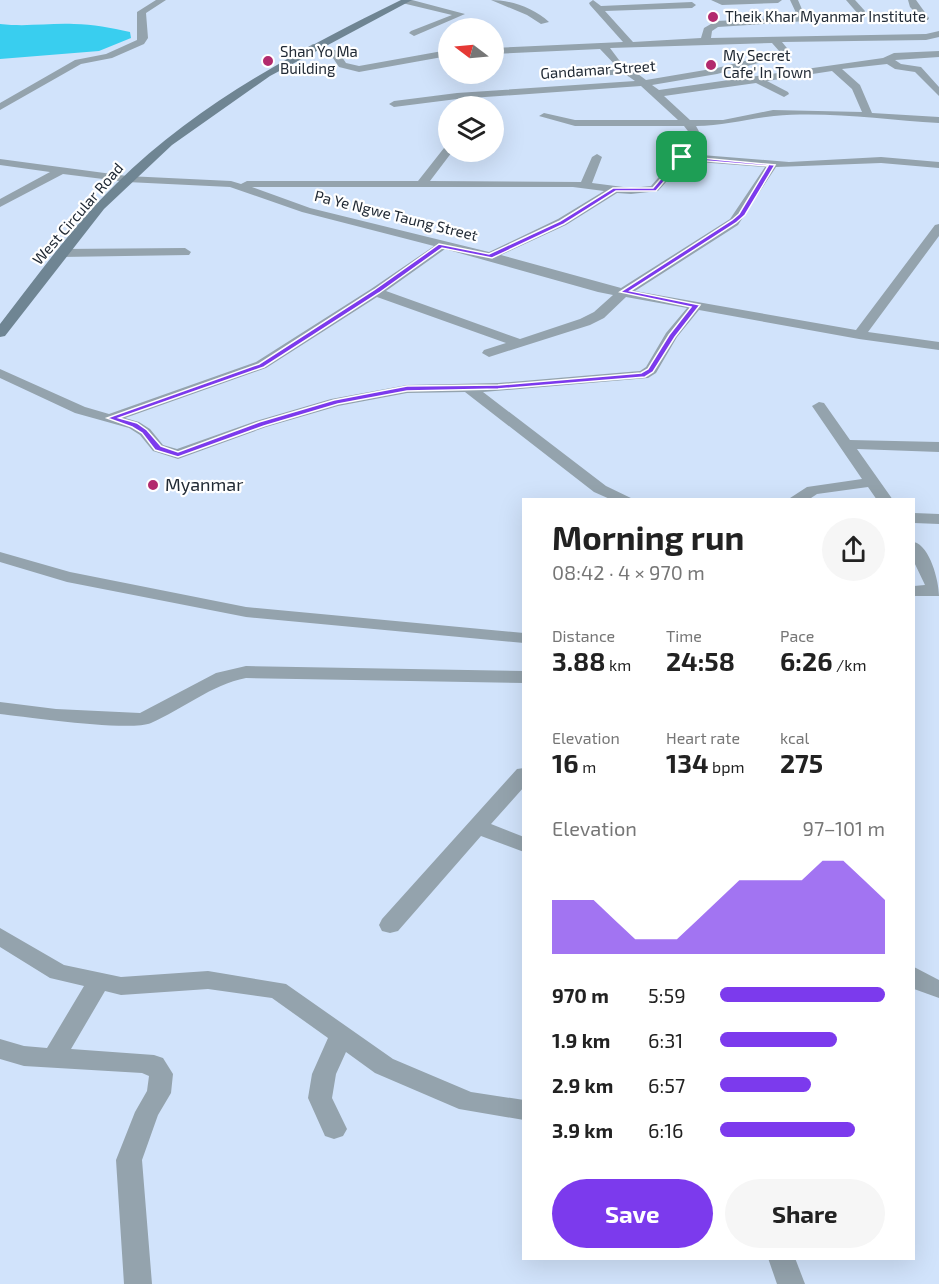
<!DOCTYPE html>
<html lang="en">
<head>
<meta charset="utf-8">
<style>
	body { margin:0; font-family:"Exo 2",sans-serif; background:#f6f6f6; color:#222; height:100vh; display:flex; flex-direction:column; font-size:22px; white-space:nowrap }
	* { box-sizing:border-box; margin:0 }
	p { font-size:20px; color:#767676 }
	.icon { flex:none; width:33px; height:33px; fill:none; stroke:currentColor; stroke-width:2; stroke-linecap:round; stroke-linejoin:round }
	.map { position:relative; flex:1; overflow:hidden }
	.details { position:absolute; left:522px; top:498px; width:393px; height:762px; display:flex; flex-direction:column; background:#fff; border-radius:0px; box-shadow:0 6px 24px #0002 }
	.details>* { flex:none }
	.needle { width:39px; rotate:286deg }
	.buttons { position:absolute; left:438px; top:18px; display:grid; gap:12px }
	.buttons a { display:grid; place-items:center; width:66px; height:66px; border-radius:50%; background:#fff; box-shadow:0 6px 24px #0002; font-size:30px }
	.pin { position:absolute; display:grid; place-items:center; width:51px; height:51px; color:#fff; margin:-26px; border-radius:12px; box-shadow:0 3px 9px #0006 }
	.round { display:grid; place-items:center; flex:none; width:63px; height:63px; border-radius:32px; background:#f6f6f6 }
	.headline { display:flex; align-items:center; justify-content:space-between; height:102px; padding:0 30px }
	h1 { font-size:33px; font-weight:700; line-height:45px }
	.metrics { display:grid; grid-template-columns:repeat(3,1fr); gap:9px; height:102px; padding:6px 30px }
	.metrics div { display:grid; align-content:center }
	.metrics b { font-size:26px; font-weight:700 }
	.metrics small { font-size:16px; font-weight:400 }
	.metrics p { font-size:16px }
	.chart { height:168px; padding:12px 30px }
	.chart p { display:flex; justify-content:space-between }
	.chart svg { width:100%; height:108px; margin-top:6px; fill:#7c3aed; opacity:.7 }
	.cta { display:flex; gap:12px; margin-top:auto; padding:12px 30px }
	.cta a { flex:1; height:69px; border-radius:36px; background:#7c3aed; color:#fff; font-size:24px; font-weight:700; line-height:69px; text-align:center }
	.cta a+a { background:#f6f6f6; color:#222 }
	ul { padding:0 30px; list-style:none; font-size:20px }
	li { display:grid; grid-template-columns:96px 72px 1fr; align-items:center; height:45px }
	li i { height:15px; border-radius:8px; background:#7c3aed }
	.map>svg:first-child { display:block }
	.water { fill:#39ceef }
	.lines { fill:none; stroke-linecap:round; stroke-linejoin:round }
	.street { fill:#94a3ad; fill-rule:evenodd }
	.secondary { fill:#6f8593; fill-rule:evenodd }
	.route { fill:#7c3aed; stroke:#fff; stroke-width:1.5; fill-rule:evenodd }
	.poi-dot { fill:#b22a6d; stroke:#fff; stroke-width:2 }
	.labels { text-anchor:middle; stroke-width:4.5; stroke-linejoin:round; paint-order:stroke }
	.far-poi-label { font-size:15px; fill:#212a35; stroke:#fff; text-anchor:start }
	.far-street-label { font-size:15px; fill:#212a35; stroke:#fff }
	.poi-label { font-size:18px; fill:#212a35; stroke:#fff; text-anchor:start }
</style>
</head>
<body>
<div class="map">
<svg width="939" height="1284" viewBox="0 0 939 1284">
	<rect width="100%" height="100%" fill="#d1e3fb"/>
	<path class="water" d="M0 24C27 27 48 23 74 24 93 24 111 28 130 32L131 38 99 51 0 59Z"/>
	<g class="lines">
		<g class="street">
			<polygon points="156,0 166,0 146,13 148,38 144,44 112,58 81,64 0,110 0,103 75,60 106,54 137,40 137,12"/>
			<polygon points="401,0 412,0 465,14 414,36 409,33 411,31 452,15 402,3"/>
			<path d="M491 0C510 0 534 8 549 22L541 24 527 15Z"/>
			<path d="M593 0 601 6 692 2 696 5 692 8 605 11 633 42 701 38 704 28 716 21 798 17 790 0H798L807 21 718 27 712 31 711 38 926 34 939 31V37L926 40 782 42 791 53 789 55 717 74 652 85 659 90 883 58 894 53 939 51V57L895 60 901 64 921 67 939 87V96L915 72 895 69 887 64 842 69 860 85 872 113 939 117V123C885 120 828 111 774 116 747 119 723 126 696 126L701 135 689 154 789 162 881 157 939 162V168L881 163 776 167 738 225 635 291 856 330 935 225 939 224V236L868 332 939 342V350L859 339 699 310 677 337 656 373 648 378 483 392 606 486 635 500H612L594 492 465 392 407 393 338 406 266 427 178 459 153 451 140 435 129 428 75 413 0 378V369L85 407 109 414 256 362 371 289 434 246 302 212 230 187 127 182 63 174 0 207V199L50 172 0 165V159L127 176 231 181 241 184 247 181H418L444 148 448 147V152H452L430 181 581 182 592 157 597 154 602 157 592 183 631 188 651 186 678 155 691 135 684 126H575L539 116 544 113 575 120H678L641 86 457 99 394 107 389 104 394 101 457 93 635 81 625 74 571 78V74L574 73 619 69 600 49 494 54V48L623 42 590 5 589 3ZM772 43 780 52 717 68 646 80 619 60 610 48ZM832 71 852 89 862 112 773 110 723 120H690L664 96 756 83 784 97 789 94 788 92 767 81ZM685 161 765 167 730 219 621 288 501 255 566 225 617 193 631 194 658 191ZM252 187H573L604 191 558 219 489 252 310 208ZM445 249 598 292 613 295 594 312 580 319 520 339 386 291ZM377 297 506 343 484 350 482 353 489 357 590 325 604 318 626 297 687 308 666 333 646 367 640 371 498 383 407 385 331 399 256 421 177 449 163 445 150 429 139 422 125 418 266 368Z"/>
			<polygon points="711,0 782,0 778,3 722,5"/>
			<polygon points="846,0 855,0 865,11 865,15 859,15"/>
			<polygon points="908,0 916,0 929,18 928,20 922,20 910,7"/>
			<polygon points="313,44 338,51 346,63 359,66 448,50 448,56 359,72 339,67 331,55 310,49 308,47"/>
			<polygon points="185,248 191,252 189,255 61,257 55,253 61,249"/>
			<polygon points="819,402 824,403 850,440 939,442 939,452 857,449 893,500 877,500 868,487 817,494 808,500 787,500 807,487 862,479 812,406"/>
			<polygon points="914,513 939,514 939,524 914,523"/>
			<path d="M914 542C930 546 939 581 939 596H914V586L925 585 914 562Z"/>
			<polygon points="0,552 70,572 246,607 524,633 524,643 246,617 67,582 0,562"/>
			<path d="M246 666 524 671V683L246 678C211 685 183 709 151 723 130 732 27 717 0 714V702L56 709 140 713 216 673Z"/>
			<polygon points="524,768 524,787 491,824 524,837 524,852 481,836 398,931 390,933 382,931 379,925 382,919 517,769"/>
			<polygon points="0,928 64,965 121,977 208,971 286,984 393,1059 471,1092 524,1100 524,1120 459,1109 375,1073 346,1052 336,1074 332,1098 347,1129 343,1136 334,1139 325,1136 308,1098 312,1074 328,1038 272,998 208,989 121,995 105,991 71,1049 154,1055 163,1058 173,1074 171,1093 158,1115 142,1160 152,1284 124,1284 116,1160 135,1112 147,1091 149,1076 142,1073 24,1066 0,1059 0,1039 24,1046 47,1048 84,986 50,978 0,947"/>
			<polygon points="914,967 939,980 939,998 914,989"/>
			<polygon points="768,1258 795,1258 805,1284 777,1284"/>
		</g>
		<path class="secondary" d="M401 0H412L270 76 172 145 104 209 5 336 0 337V324C37 276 73 226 116 184 198 103 299 50 401 0Z"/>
	</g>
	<path class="route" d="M680 156 775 165 745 215 736 223 630 291 700 305 675 337 653 372 645 377 498 389 407 391 338 404 264 426 178 457 155 450 142 433 132 427 107 418 259 364 374 290 439 244 489 254 560 221 613 188H653ZM683 159 768 166 739 214 732 220 620 292 691 307 669 335 648 369 641 373 498 385 407 386 334 400 259 422 178 452 161 446 147 430 137 423 119 418 264 367 379 293 442 248 492 258 564 224 616 191H656Z"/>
	<g class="poi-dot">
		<circle cx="713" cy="17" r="6"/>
		<circle cx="268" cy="61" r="6"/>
		<circle cx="711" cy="65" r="6"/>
		<circle cx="153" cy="485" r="6"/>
	</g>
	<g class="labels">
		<g class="far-poi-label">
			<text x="725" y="22">Theik Khar Myanmar Institute</text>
			<text x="280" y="57">Shan Yo Ma<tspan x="280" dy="17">Building</tspan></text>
			<text x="723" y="61">My Secret<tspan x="723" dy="17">Cafe' In Town</tspan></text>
		</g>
		<g class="far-street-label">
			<text transform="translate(598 70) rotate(-4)" y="5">Gandamar Street</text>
			<text transform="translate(78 214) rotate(-49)" y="5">West Circular Road</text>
			<text transform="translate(396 216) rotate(14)" y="5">Pa Ye Ngwe Taung Street</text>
		</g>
		<g class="poi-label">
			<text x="165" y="491">Myanmar</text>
		</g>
	</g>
</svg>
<div class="buttons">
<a><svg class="needle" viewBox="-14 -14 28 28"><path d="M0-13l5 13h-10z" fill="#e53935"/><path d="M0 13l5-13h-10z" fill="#767676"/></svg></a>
<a><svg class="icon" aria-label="layers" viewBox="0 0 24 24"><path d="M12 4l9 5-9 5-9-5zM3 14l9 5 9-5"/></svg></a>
</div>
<div class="pin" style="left:682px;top:157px;background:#1e9e55"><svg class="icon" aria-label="arrive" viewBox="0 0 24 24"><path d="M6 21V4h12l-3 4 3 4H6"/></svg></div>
<section class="details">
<div class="headline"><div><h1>Morning run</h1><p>08:42 · 4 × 970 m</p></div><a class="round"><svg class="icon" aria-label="share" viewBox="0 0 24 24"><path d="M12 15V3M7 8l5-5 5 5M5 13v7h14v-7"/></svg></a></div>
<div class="metrics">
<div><p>Distance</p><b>3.88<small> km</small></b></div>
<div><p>Time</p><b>24:58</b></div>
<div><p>Pace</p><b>6:26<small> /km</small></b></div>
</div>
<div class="metrics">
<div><p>Elevation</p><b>16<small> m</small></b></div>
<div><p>Heart rate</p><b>134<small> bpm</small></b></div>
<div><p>kcal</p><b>275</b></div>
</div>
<div class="chart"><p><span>Elevation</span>97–101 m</p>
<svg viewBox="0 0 160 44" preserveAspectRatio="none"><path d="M0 44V22L10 22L20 22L30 30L40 38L50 38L60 38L70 30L80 22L90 14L100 14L110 14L120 14L130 6L140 6L150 14L160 22V44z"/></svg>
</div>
<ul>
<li><b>970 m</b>5:59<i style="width:100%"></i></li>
<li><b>1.9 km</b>6:31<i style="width:71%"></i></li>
<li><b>2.9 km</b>6:57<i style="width:55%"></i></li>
<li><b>3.9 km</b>6:16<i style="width:82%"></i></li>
</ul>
<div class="cta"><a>Save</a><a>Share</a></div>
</section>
</div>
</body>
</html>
